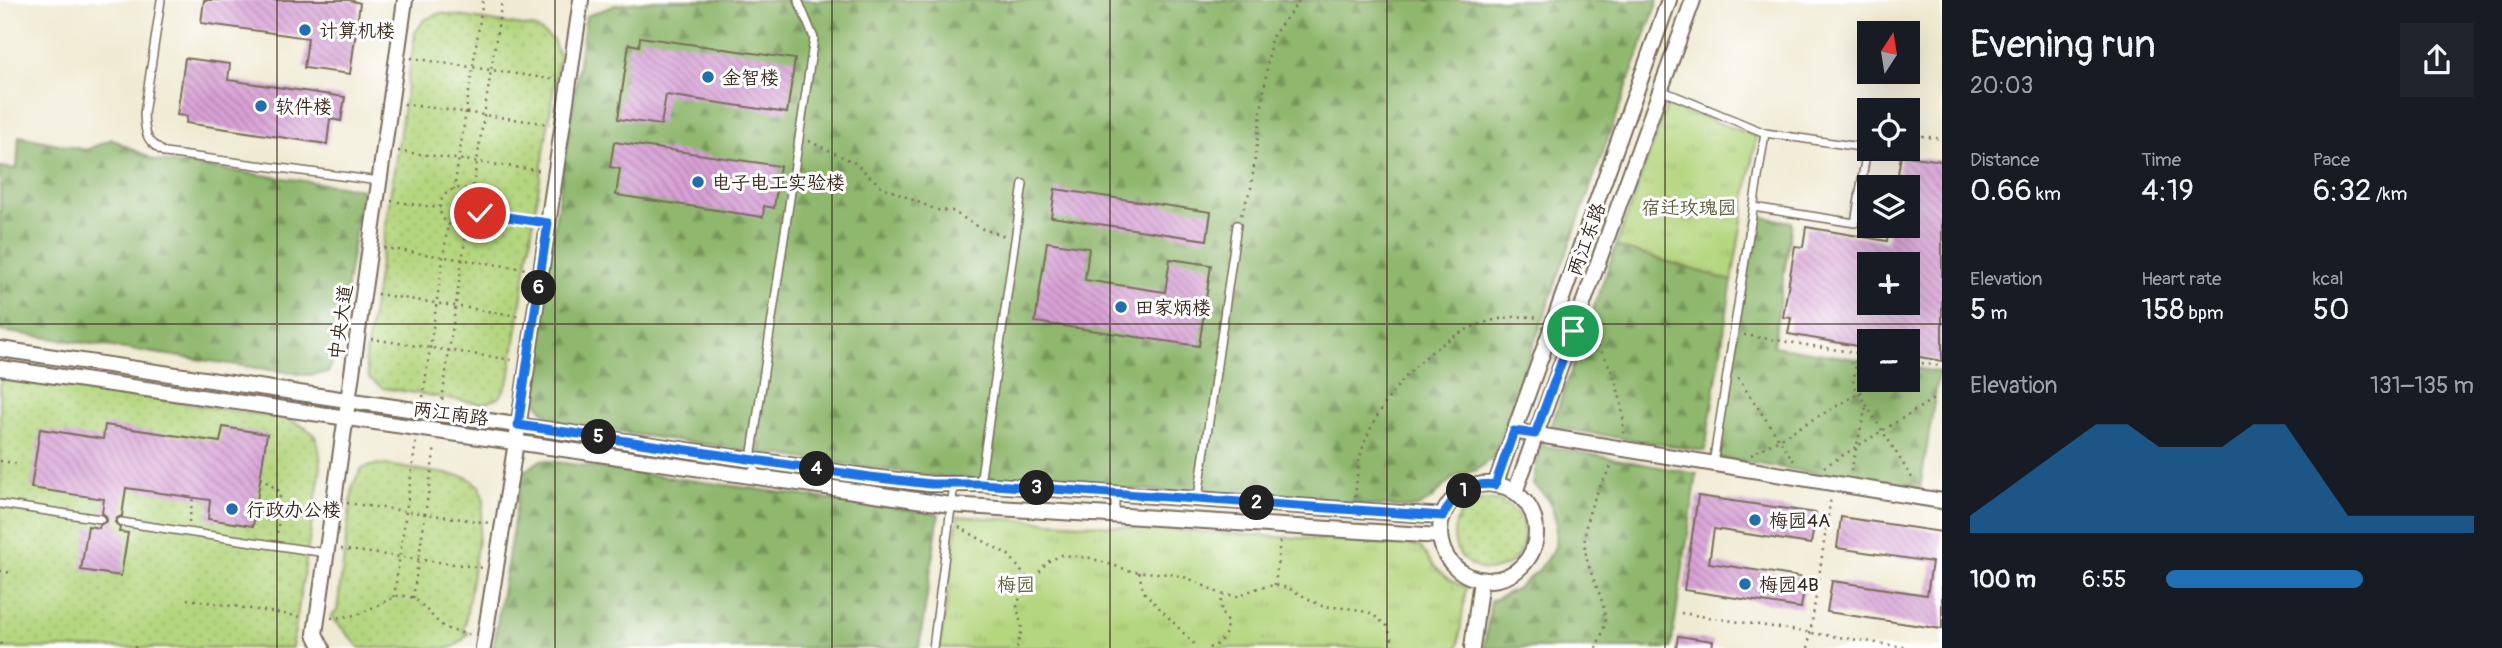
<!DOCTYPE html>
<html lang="en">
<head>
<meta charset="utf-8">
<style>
	body { margin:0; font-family:Pangolin,"LXGW WenKai TC",sans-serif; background:#20242c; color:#f1f3f6; height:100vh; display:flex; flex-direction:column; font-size:26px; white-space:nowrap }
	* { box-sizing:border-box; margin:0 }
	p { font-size:23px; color:#9ea1a6 }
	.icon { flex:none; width:38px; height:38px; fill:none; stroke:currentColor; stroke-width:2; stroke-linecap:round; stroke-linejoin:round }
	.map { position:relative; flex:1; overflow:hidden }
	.sheet { display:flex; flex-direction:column; background:#171b24; width:560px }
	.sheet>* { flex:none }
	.needle { width:46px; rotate:12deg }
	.fabs { position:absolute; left:1857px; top:21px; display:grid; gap:14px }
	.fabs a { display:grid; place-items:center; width:63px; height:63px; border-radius:0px; background:#171b24; box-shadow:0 7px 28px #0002; font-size:35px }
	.pin { position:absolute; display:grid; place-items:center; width:60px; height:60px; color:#fff; margin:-30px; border:4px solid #fff; border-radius:50%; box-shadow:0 2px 7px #0007 }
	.km { position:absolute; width:35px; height:35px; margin:-18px; border-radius:50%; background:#222; color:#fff; font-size:19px; line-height:35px; text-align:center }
	.round { display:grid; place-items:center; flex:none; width:74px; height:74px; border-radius:0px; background:#20242c }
	.summary { display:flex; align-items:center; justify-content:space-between; height:119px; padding:0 28px }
	h1 { font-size:38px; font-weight:600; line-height:52px }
	.metrics { display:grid; grid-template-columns:repeat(3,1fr); gap:10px; height:119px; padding:7px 28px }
	.metrics div { display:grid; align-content:center }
	.metrics b { font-size:30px; font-weight:600 }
	.metrics small { font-size:19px; font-weight:400 }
	.metrics p { font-size:19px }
	.chart { height:196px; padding:14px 28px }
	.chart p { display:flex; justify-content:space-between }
	.chart svg { width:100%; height:126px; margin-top:7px; fill:#1f6fb2; opacity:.7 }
	ul { padding:0 28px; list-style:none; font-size:23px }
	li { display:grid; grid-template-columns:112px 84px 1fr; align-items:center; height:52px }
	li i { height:18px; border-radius:9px; background:#1f6fb2 }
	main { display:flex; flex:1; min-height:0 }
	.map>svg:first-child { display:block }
	.grass { fill:url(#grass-dots); stroke:#78804e; stroke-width:2 }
	.forest { fill:url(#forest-firs); stroke:#657046; stroke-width:2 }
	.park { fill:url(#park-tufts); stroke:#78804e; stroke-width:2 }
	.building { fill:url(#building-back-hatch); fill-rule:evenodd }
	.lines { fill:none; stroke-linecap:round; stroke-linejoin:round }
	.lane-casing { stroke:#7a6d5d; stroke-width:10 }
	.street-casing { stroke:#7a6d5d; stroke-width:18 }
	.path { stroke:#7a6d5d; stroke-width:2.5; stroke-dasharray:2 5; stroke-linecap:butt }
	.lane { stroke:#fff; stroke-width:7 }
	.street { stroke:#fff; stroke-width:14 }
	.route-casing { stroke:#fff; stroke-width:14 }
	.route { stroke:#1a73e8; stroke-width:9 }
	.grid { fill:none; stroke:#3b2a1e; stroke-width:2; stroke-opacity:0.55 }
	.poi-dot { fill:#1f6fb2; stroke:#fff; stroke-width:2.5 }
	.labels { text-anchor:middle; stroke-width:6; stroke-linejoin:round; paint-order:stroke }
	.poi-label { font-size:19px; fill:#3b2a1e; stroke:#fff; text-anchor:start }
	.park-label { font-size:19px; fill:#5f5e3b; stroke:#fff }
	.street-label { font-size:19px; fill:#3b2a1e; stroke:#fff }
</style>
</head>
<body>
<main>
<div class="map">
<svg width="1942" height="648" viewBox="0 0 1942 648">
	<defs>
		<pattern id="grass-dots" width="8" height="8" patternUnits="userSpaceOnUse" patternTransform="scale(1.75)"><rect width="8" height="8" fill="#b4d67e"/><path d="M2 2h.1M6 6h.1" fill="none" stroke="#9cb86c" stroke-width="1.8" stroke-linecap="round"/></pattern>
		<pattern id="forest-firs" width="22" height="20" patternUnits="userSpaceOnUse" patternTransform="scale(1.75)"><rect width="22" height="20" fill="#8fb76d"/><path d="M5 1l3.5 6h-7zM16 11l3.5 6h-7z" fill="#769559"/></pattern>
		<pattern id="park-tufts" width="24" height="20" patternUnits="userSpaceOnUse" patternTransform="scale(1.75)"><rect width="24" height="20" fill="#b4d67e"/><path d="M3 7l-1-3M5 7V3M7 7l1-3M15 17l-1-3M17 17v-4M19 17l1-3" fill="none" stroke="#9cb86c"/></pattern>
		<pattern id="building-back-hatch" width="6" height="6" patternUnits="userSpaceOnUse" patternTransform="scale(1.75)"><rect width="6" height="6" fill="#d7a0d5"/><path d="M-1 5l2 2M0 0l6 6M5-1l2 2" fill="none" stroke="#b083ac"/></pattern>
	</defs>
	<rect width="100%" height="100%" fill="#fff"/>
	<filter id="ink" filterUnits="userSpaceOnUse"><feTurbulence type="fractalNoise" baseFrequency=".0143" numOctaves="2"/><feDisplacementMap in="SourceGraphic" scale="14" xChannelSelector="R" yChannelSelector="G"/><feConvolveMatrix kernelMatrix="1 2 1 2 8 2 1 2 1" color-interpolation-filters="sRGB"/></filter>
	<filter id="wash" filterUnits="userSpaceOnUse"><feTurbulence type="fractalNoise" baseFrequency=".00686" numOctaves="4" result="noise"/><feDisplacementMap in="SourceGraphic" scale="28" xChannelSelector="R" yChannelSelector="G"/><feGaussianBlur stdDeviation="1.57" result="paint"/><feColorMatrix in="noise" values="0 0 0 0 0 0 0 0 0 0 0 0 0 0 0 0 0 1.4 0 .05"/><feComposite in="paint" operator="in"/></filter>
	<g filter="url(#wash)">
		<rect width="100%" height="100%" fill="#efead2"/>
		<g class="grass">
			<polygon points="440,13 536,28 553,40 559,55 509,380 501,396 484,404 383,388 369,378 365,361 415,33 424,20"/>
			<path d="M0 375 287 419C317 432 318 434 321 466L292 648H0Z"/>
			<polygon points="378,464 467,477 480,487 484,500 465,625 463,631 469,633 460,643 451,648 360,648 331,616 337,611 353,485 361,469"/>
			<circle cx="1489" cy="535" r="35"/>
		</g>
		<g class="forest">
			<path d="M655 0H1658L1493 457 1477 470 1456 476 1444 486 1432 499 1416 508 929 476 568 425C536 412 535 404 533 370L586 16 616 5Z"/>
			<polygon points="19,136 86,150 112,139 154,160 362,189 338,343 328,373 306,375 0,331 0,167 17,169"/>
			<polygon points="1756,216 1792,222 1773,346 1869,361 1869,380 1908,380 1908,367 1939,372 1920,489 1718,458"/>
			<polygon points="1616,246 1732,281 1705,451 1551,427"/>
			<polygon points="1540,445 1697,474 1671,648 1484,648 1491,601 1516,589 1539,570 1555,547 1556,522 1550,501 1533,484"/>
			<polygon points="541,460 939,514 919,648 493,648 522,473"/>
		</g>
		<g class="park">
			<polygon points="1667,105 1756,136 1732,281 1616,246"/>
			<path d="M958 516 1420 546C1432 565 1444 580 1466 587L1458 648H940Z"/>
		</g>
		<g id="blocks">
			<g class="building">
				<polygon points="204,0 349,0 360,3 350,74 304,68 308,38 201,23"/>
				<polygon points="640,37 795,59 787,113 666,95 661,125 618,119 629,44 639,46"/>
				<polygon points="185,58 230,64 228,80 345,97 341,121 330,119 327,144 186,123 187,116 177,115"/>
				<polygon points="614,142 780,166 774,208 764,206 763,217 616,195 620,169 610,167"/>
				<path d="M1901 155 1942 161V361L1908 355V341H1869V348L1788 334 1791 318 1783 317 1795 246 1803 247 1806 227 1887 241 1889 226H1908V187H1896ZM1869 264H1908V303H1869Z"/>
				<polygon points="1055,189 1211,212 1207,240 1051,217"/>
				<polygon points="1047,242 1089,248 1085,280 1165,292 1170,259 1211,265 1199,346 1035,322"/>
				<polygon points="105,425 220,442 223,427 267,434 253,526 208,519 210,500 126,488 122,516 117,518 115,522 120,528 119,532 128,533 121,576 81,570 88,526 99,528 100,525 107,521 106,516 102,513 104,499 31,488 40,429 103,439"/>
				<polygon points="1698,496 1816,513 1811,544 1714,529 1709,563 1806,578 1801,608 1684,590"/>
				<polygon points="1841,517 1942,532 1942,629 1827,612 1832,581 1927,595 1932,562 1837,548"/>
				<polygon points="1678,636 1713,641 1712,648 1676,648"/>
			</g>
		</g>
	</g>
	<g filter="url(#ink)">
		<use href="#blocks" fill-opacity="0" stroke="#7a6d5d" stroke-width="2"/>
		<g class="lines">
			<defs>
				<g id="lane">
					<path d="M161 0 144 114C145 135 146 141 165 153L379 181"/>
					<polyline points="1661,90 1765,133 1713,464"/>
					<polyline points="1753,207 1855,223 1867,148 1765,133"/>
					<polyline points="757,477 751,459 814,38 798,0"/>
					<polyline points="980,484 1023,184"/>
					<polyline points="1198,498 1237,225"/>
					<polyline points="0,504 101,519"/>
					<polyline points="1115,515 1115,494"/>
					<polyline points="121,522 326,553"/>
					<polyline points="933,648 954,484"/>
				</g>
				<g id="street">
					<polyline points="0,349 870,477 931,484 980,484 1443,516"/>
					<polyline points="0,368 951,505 1440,536"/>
					<polyline points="1514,431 1942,501"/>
					<circle cx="1488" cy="532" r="48"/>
					<polyline points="1495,485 1669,0"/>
					<polyline points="1515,492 1693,0"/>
					<polyline points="322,648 315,634 405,0"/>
					<polyline points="483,648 516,442 581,0"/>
					<polyline points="1472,648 1481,580"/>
				</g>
			</defs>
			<use href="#lane" class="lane-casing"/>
			<use href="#street" class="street-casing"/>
			<g class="path">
				<polyline points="411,58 557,80"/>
				<polyline points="404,104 550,124"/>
				<polyline points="1908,134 1942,139"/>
				<polyline points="809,141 855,163 882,187 937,210 952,211 980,228 1005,236"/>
				<polyline points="398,151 543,171"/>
				<circle cx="460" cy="208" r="20"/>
				<polyline points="454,190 483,0"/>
				<polyline points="472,193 502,0"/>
				<polyline points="391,201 440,208"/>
				<polyline points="480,213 535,221"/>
				<polyline points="1241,215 1251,188 1271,38 1300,0"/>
				<polyline points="1865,226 1888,233"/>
				<polyline points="384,248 526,269"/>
				<polyline points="377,294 519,316"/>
				<polyline points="1744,335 1869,355"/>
				<path d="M1587 336C1611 353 1626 405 1623 434"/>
				<polyline points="371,339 513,360"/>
				<polyline points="1859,346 1853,384 1914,481"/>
				<polyline points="1908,361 1941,366"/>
				<polyline points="1908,365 1914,361"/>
				<polyline points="1738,378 1795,463"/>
				<polyline points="423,397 448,224"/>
				<polyline points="442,400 467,227"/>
				<polyline points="1751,455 1882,380"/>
				<polyline points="0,461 21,464"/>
				<polyline points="1824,467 1935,398"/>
				<polyline points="1851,471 1866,406"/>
				<polyline points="260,478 278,490 281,502 277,534"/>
				<path d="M1355 497C1357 478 1358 457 1366 439 1393 374 1464 306 1540 318"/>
				<polyline points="347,503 490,523"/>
				<polyline points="189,522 193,497"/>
				<polyline points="959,527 1010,556 1024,575 1033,582"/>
				<polyline points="341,549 483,568"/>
				<polyline points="0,571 12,573"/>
				<polyline points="1139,572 1143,591 1198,648"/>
				<polyline points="1275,585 1280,540"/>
				<polyline points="394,597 416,441"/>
				<polyline points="413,598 435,446"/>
				<polyline points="187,599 303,617"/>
				<polyline points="1681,613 1910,648"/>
				<polyline points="331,618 357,615 397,596 409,596 419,602 440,624 450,630 471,635"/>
				<polyline points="0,643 4,648"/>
				<polyline points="135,648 135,643"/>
				<polyline points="1017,648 1022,629 1017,607 1019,600 1047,562 1062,555 1090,558 1131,571 1170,574 1188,578 1221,594 1237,596 1258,588 1275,585 1288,588 1322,606 1355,609 1372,614 1387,626 1393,642 1393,648"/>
				<polyline points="1209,648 1218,644 1226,633 1227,622 1221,612 1221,595"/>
				<path d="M1596 648C1598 642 1603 634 1604 628 1609 603 1590 579 1586 555 1580 521 1597 491 1613 463"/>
				<polyline points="1808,648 1831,497"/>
			</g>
			<use href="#lane" class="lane"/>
			<use href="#street" class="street"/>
		</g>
	</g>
	<g class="lines" filter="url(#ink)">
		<defs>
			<path id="route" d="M480 213 548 223 518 425 870 477 931 484H980L1443 516C1452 496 1471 481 1495 485L1514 431 1535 434 1573 331"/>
		</defs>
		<use href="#route" class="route-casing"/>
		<use href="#route" class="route"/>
	</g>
	<path class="grid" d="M277 0V648M555 0V648M832 0V648M1110 0V648M1387 0V648M1665 0V648M0 324H1942"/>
	<g class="poi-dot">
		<circle cx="305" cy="30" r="7"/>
		<circle cx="708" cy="77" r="7"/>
		<circle cx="261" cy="106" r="7"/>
		<circle cx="698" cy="182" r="7"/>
		<circle cx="1121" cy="307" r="7"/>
		<circle cx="232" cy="509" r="7"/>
		<circle cx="1755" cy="520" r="7"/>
		<circle cx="1745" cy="584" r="7"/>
	</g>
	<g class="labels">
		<g class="poi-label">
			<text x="319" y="37">计算机楼</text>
			<text x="722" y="84">金智楼</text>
			<text x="275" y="113">软件楼</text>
			<text x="712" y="189">电子电工实验楼</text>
			<text x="1135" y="314">田家炳楼</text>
			<text x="246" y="516">行政办公楼</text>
			<text x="1769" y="527">梅园4A</text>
			<text x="1759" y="591">梅园4B</text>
		</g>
		<g class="park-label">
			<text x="1689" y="214">宿迁玫瑰园</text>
			<text x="1016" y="591">梅园</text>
		</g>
		<g class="street-label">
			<text transform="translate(1586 239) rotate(-70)" y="7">两江东路</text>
			<text transform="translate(340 322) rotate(-82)" y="7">中央大道</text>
			<text transform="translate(451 413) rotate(8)" y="7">两江南路</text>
		</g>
	</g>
</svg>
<div class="fabs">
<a><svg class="needle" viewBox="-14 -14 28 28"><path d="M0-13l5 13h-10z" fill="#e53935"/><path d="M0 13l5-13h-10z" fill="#9ea1a6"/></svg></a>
<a><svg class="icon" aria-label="locate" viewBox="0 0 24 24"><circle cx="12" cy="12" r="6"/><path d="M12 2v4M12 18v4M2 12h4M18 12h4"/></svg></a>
<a><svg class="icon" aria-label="layers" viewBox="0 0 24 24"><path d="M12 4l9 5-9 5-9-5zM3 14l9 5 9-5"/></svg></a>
<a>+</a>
<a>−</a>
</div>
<div class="pin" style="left:1573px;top:331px;background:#1e9e55"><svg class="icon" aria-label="arrive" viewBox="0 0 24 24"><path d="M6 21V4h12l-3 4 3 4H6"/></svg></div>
<div class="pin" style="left:480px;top:213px;background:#d93025"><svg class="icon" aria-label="check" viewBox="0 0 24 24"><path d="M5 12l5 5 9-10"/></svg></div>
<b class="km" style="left:1464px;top:491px">1</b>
<b class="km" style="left:1257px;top:503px">2</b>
<b class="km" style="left:1037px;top:488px">3</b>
<b class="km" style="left:817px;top:469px">4</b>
<b class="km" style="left:599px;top:437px">5</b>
<b class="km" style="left:539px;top:288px">6</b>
</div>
<section class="sheet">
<div class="summary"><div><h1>Evening run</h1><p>20:03</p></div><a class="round"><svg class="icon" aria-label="share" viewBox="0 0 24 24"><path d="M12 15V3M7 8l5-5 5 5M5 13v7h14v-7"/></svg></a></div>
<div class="metrics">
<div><p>Distance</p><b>0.66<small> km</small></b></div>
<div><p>Time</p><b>4:19</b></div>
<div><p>Pace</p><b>6:32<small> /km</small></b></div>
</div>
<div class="metrics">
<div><p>Elevation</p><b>5<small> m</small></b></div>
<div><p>Heart rate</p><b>158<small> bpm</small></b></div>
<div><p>kcal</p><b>50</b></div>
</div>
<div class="chart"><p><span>Elevation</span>131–135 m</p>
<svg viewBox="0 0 160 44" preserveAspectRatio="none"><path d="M0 44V38L10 30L20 22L30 14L40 6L50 6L60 14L70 14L80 14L90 6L100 6L110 22L120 38L130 38L140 38L150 38L160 38V44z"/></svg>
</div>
<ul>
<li><b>100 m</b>6:55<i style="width:64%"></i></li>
</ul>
</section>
</main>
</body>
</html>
